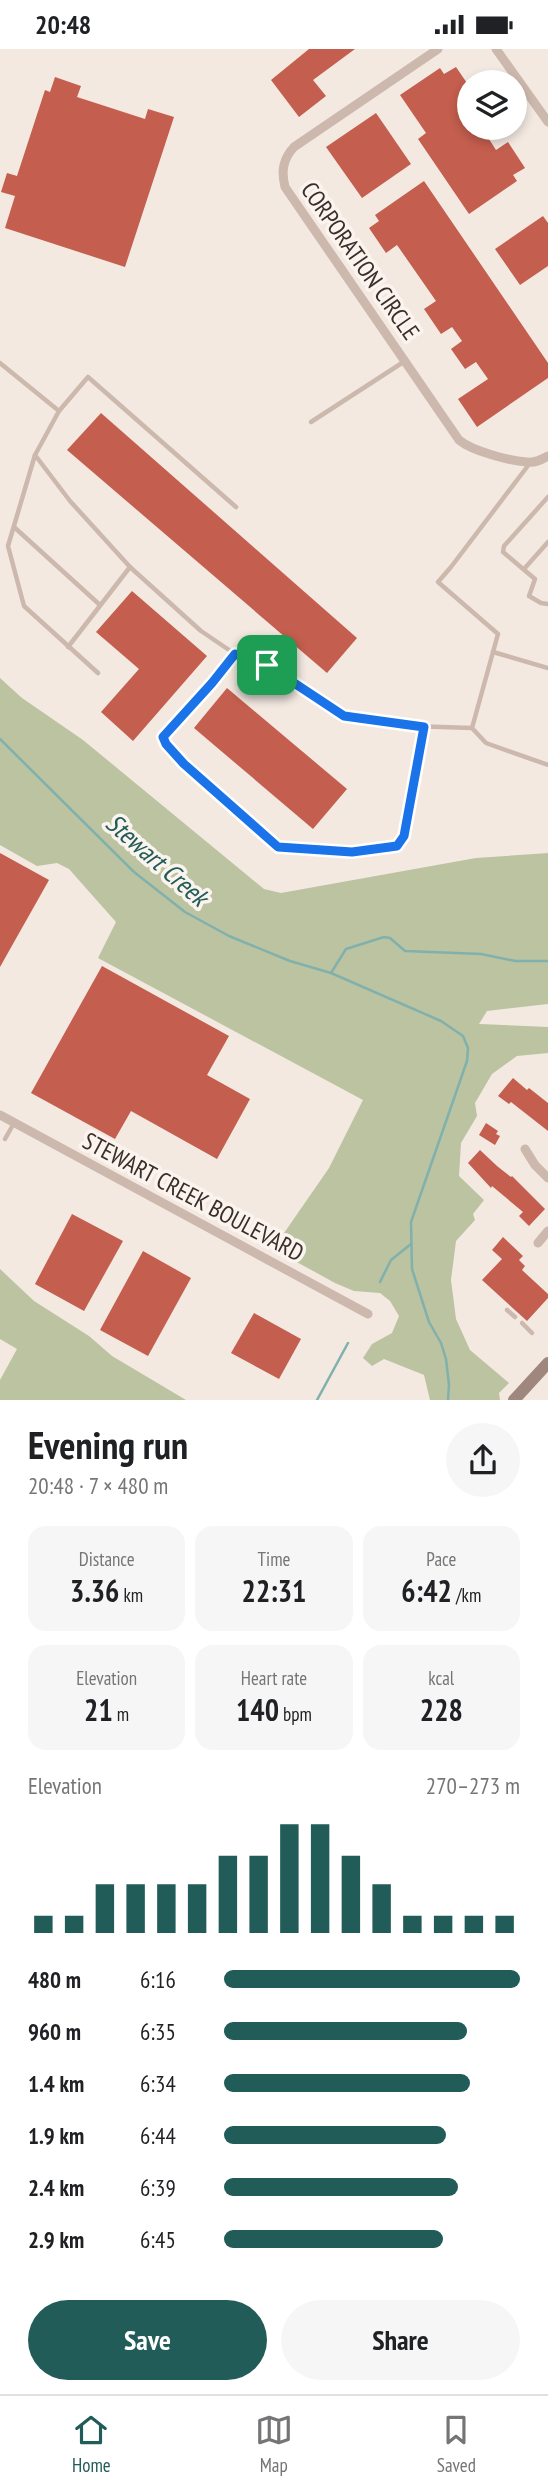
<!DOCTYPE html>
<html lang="en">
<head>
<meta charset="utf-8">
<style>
	body { margin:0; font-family:"PT Sans Narrow",sans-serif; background:#f6f6f6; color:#202124; height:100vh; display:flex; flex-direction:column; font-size:26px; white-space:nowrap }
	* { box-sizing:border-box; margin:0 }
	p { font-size:23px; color:#757577 }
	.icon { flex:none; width:38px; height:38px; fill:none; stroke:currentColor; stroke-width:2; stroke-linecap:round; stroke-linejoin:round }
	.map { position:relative; height:1351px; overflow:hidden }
	.side { display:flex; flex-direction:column; background:#fff; flex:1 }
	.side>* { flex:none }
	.buttons { position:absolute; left:457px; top:21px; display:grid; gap:14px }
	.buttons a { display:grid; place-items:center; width:70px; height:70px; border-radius:50%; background:#fff; box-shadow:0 4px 10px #0003; font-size:35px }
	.pin { position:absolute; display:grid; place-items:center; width:60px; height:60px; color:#fff; margin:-30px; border-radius:14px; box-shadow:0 4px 10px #0006 }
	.round { display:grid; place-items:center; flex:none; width:74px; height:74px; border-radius:37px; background:#f6f6f6 }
	.head { display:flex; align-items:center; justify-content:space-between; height:119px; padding:0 28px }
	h1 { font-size:38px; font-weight:800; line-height:52px }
	.stats { display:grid; grid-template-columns:repeat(3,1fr); gap:10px; height:119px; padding:7px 28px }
	.stats div { display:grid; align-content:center; border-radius:18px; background:#f6f6f6; text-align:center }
	.stats b { font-size:30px; font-weight:800 }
	.stats small { font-size:19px; font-weight:400 }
	.stats p { font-size:19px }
	.chart { height:196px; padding:14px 28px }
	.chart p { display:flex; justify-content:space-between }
	.chart svg { width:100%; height:126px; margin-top:7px; stroke:#215c59; stroke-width:6 }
	.button { display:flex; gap:14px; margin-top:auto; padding:14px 28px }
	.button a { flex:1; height:80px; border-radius:42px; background:#215c59; color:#fff; font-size:28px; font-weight:800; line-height:80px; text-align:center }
	.button a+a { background:#f6f6f6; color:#202124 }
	ul { padding:0 28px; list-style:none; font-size:23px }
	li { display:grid; grid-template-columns:112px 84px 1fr; align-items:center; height:52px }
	li i { height:18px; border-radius:9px; background:#215c59 }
	.status { display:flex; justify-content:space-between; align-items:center; height:49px; padding:0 35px; background:#fff; direction:ltr }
	.status svg { height:19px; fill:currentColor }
	.tab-bar { display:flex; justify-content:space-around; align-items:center; height:98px; border-top:2px solid #e0e0e0; background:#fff; font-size:19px; color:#757577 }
	.tab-bar a { display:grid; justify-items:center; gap:4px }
	.tab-bar .on { color:#215c59 }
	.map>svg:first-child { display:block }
	.green { fill:#bbc3a1 }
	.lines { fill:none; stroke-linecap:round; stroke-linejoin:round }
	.stream { stroke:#80b1ad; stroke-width:2.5 }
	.building { fill:#c45e4e }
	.lane { stroke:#ccb8ad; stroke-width:4.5 }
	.street { stroke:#ccb8ad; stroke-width:9 }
	.secondary { stroke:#a0877e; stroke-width:12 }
	.route-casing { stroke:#fff; stroke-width:14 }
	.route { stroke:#1a73e8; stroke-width:9 }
	.labels { text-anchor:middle; stroke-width:7; stroke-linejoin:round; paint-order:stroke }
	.street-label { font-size:24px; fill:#3a2e2b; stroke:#fbf4ee }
	.water-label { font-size:26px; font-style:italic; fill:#215c59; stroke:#fbf4ee }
</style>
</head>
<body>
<div class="status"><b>20:48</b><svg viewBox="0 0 49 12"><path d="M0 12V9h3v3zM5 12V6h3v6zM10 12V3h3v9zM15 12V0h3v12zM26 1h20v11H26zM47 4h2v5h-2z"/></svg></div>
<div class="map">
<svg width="548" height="1351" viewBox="0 0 548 1351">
	<rect width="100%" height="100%" fill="#f3e9e1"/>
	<g class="green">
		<polygon points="0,629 22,649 83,691 264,840 281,844 476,809 548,804 548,955 487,962 479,975 548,978 548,1004 517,1007 492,1025 475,1054 477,1067 461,1094 459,1127 484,1151 473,1165 475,1171 456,1192 451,1231 456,1270 470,1301 509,1334 499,1344 500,1351 430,1351 424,1326 384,1310 372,1317 363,1309 372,1295 392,1284 399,1267 390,1252 380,1244 354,1242 335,1234 273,1200 329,1119 363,1051 98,909 116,873 69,820 57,814 37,817 0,796"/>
		<polygon points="0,1220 34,1252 89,1287 112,1307 186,1351 0,1351 0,1331 17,1300 0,1290"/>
	</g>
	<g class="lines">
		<g class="stream">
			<polyline points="0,690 134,823 185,863 229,887 290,912 331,924 441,972 463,987 468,999 467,1012 411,1173 412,1220 429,1273 441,1294 446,1310 449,1336 448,1351"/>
			<polyline points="331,924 346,900 384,888 390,889 405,902 481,905 515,912 548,912"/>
			<polyline points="380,1233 391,1211 411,1195"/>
			<polyline points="317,1351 348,1294"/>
		</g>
	</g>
	<g class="building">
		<polygon points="309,0 355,0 313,31 326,47 299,68 271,31"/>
		<polygon points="456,18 469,37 469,41 460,48 469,61 469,79 499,79 487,87 496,101 508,93 525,119 513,126 517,132 469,165 418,90 426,84 400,46 440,19 444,25"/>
		<polygon points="55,28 81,37 77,48 145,70 148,60 174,68 125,218 5,179 15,147 1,143 7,124 17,127 45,41 50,43"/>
		<polygon points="376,64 411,115 362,149 326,98"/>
		<polygon points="424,132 548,314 548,329 477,378 458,350 488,330 476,313 465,320 451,300 462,292 452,278 441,285 424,260 436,252 397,196 386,204 369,179 379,172 375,166"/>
		<polygon points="543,167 548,174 548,217 520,236 495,200"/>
		<polygon points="101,364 357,589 327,624 67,401"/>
		<polygon points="132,542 207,607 133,692 101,663 139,620 96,583"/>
		<polygon points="227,639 347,740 313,780 194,679"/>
		<polygon points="0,804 49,831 0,918"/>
		<polygon points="102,917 229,987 207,1026 250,1050 217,1110 131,1062 115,1090 31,1044"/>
		<polygon points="513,1029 527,1041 529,1039 548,1054 548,1082 511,1053 509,1055 498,1047"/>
		<polygon points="486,1074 498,1082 496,1085 500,1087 495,1096 479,1086"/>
		<polygon points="480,1101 497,1117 511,1128 512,1127 545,1160 529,1177 519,1167 523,1163 492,1137 491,1139 468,1114"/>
		<polygon points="72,1165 123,1192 84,1262 35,1235"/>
		<polygon points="503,1188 523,1207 519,1211 525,1217 522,1221 548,1245 548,1249 527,1272 482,1231 502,1210 492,1201"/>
		<polygon points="143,1202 191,1229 148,1307 100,1281"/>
		<polygon points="254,1264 301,1290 279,1330 231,1304"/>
	</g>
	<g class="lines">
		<g class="lane">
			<polyline points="0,314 59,362 35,406 70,452 130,518 201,582 235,605 267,616 344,667 410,677 472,679 498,585 438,533 451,518 530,414"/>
			<polyline points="59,362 88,328 236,458"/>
			<polyline points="311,373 405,312"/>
			<polyline points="35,406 8,497 24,557 98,624"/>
			<polyline points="548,448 504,497 503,503 535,530 529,547 541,554 548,555"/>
			<polyline points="14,478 100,556"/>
			<polyline points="524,520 548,493"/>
			<polyline points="68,598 130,518"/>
			<polyline points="493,603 548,619"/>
			<polyline points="235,605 212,634 163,688 166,695 184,715 278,798 352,803 397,797 404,787 424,678"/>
			<polyline points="472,679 486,694 548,716"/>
			<polyline points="5,1090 14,1074"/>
			<polyline points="507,1261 515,1268"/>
			<polyline points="522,1274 532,1284"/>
		</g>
		<g class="street">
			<path d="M438 0 294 98C283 110 281 122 285 138L459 391C472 402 510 412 527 413 535 414 541 411 548 407"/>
			<polyline points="496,0 548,73"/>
			<polyline points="0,1066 368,1265"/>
			<polyline points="525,1100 535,1116 548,1129"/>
			<polyline points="538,1194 548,1182"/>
		</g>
		<polyline class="secondary" points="514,1351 548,1314"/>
	</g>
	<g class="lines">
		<defs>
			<polygon id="route" points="235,605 267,616 344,667 424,678 404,787 397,797 352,803 278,798 184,715 166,695 163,688 212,634"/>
		</defs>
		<use href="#route" class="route-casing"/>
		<use href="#route" class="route"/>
	</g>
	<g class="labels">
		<g class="street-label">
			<text transform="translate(360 212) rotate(55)" y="8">CORPORATION CIRCLE</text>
			<text transform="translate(193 1148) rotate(28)" y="8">STEWART CREEK BOULEVARD</text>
		</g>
		<g class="water-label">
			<text transform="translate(157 811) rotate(41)" y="9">Stewart Creek</text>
		</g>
	</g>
</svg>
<div class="buttons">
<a><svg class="icon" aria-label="layers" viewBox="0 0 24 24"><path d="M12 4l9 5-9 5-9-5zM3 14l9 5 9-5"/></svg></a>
</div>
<div class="pin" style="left:267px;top:616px;background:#1e9e55"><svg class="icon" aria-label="arrive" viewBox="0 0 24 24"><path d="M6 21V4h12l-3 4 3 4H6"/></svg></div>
</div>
<section class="side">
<div class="head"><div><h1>Evening run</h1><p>20:48 · 7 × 480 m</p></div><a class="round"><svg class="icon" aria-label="share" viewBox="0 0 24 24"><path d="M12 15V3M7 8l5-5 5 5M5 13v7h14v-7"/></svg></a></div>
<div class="stats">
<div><p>Distance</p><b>3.36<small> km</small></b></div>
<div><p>Time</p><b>22:31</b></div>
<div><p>Pace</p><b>6:42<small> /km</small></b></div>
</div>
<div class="stats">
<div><p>Elevation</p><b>21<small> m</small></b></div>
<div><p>Heart rate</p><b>140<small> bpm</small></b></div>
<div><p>kcal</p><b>228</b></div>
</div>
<div class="chart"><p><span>Elevation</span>270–273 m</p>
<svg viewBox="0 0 160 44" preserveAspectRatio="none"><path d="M5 44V38M15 44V38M25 44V27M35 44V27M45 44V27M55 44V27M65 44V17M75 44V17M85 44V6M95 44V6M105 44V17M115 44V27M125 44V38M135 44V38M145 44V38M155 44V38"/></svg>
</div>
<ul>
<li><b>480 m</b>6:16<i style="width:100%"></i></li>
<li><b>960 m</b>6:35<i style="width:82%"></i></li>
<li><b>1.4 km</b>6:34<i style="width:83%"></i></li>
<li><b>1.9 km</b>6:44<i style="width:75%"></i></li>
<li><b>2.4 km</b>6:39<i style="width:79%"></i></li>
<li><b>2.9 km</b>6:45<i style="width:74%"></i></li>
</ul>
<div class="button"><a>Save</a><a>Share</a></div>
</section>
<nav class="tab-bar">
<a class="on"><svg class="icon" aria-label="home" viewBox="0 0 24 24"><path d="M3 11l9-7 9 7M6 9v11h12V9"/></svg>Home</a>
<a><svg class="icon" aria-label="map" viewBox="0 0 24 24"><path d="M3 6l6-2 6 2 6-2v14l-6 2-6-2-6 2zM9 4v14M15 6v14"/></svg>Map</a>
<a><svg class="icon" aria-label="saved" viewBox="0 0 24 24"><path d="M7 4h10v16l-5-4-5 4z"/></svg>Saved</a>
</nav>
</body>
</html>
